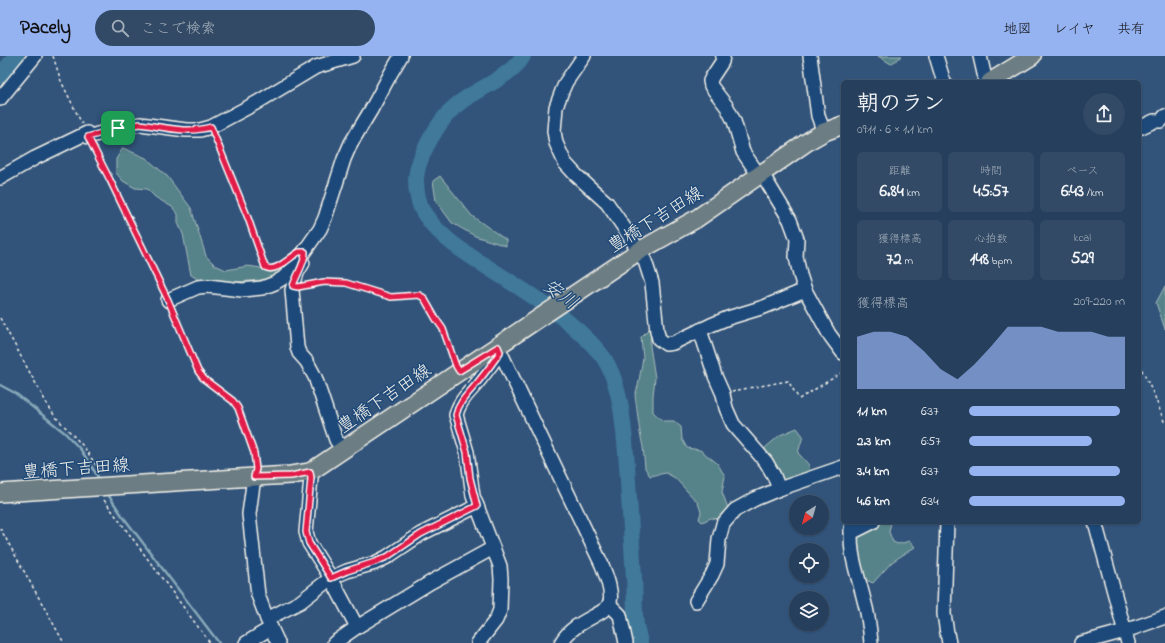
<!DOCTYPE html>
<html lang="ja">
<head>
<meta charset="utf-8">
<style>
	body { margin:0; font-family:"Indie Flower","Klee One",sans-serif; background:#324a65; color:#f1f3f6; height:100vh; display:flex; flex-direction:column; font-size:15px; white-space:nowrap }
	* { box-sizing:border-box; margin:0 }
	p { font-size:13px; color:#a4afbb }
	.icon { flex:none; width:22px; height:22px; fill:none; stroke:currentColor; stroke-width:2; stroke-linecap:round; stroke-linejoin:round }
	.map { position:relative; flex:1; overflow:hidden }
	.details { position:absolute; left:841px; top:24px; width:300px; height:444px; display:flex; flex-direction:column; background:#263f5c; border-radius:6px; box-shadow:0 1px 3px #0004,0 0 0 1px #425872 }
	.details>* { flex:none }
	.needle { width:26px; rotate:217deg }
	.tools { position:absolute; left:789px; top:439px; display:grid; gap:8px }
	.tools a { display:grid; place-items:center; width:40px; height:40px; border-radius:50%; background:#263f5c; box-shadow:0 1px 3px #0004,0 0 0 1px #425872; font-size:20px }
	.pin { position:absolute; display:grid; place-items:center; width:34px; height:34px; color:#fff; margin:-17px; border-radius:8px; box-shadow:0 2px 6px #0006 }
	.round { display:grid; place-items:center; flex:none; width:42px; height:42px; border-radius:21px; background:#324a65 }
	.overview { display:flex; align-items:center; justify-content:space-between; height:68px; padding:0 16px }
	h1 { font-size:22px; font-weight:700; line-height:30px }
	.metrics { display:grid; grid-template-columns:repeat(3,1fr); gap:6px; height:68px; padding:4px 16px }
	.metrics div { display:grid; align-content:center; border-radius:6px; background:#324a65; text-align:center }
	.metrics b { font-size:17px; font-weight:700 }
	.metrics small { font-size:11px; font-weight:400 }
	.metrics p { font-size:11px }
	.chart { height:112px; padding:8px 16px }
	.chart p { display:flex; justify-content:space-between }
	.chart svg { width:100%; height:72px; margin-top:4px; fill:#95b2f1; opacity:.7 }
	ul { padding:0 16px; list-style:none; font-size:13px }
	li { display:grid; grid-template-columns:64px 48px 1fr; align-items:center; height:30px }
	li i { height:10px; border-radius:5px; background:#95b2f1 }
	header { display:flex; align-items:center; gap:24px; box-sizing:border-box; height:56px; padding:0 20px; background:#95b2f1; color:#111 }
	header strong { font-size:19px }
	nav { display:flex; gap:22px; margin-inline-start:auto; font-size:14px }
	.search { width:280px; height:36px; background:#324a65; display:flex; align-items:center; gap:10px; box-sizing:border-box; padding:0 14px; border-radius:22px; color:#a4afbb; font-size:15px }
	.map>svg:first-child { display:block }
	.green { fill:#57838a; stroke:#a6bab9 }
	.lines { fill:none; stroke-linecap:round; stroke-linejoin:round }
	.stream { stroke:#88a9b9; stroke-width:2.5 }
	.river { stroke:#40799a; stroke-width:16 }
	.minor-casing { stroke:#f4f1e8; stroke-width:16 }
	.major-casing { stroke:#f4f1e8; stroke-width:20 }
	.path { stroke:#f4f1e8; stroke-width:1.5; stroke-dasharray:3 3; stroke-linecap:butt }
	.minor { stroke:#1f4a7a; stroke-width:13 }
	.major { stroke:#6c7e84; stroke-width:17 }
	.route-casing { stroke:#fff; stroke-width:8 }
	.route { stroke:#e11d48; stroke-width:5 }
	.labels { text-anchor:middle; stroke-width:3; stroke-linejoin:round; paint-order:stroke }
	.street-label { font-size:18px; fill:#f4f1e8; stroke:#1f4a7a }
	.water-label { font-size:19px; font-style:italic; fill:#d9dfdc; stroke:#1f4a7a }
</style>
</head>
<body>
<header>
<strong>Pacely</strong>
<div class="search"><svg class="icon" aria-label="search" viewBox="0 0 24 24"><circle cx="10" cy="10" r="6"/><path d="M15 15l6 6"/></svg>ここで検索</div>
<nav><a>地図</a><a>レイヤ</a><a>共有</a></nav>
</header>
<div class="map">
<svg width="1165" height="587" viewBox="0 0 1165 587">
	<rect width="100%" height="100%" fill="#32547b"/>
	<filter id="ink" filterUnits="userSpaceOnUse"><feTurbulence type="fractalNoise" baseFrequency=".025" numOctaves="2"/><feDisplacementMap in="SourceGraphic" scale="8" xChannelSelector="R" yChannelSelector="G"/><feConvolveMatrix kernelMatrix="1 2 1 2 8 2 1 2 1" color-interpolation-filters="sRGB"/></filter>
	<g filter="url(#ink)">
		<g class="green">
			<polygon points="878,0 902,0 891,8"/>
			<polygon points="123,92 146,102 167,120 191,152 206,200 215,209 226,214 248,210 261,212 270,216 276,215 284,209 288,210 276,222 261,224 236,226 199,224 191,219 183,178 178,167 178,158 172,151 155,141 147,133 135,132 123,125 116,117 116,103"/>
			<polygon points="440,120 472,160 506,184 506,190 475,180 452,167 436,145 433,125"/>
			<polygon points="1165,230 1165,273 1156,247"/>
			<polygon points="650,272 651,274 650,290 655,322 653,340 653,356 663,365 674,365 681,371 682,383 687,392 700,394 717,407 725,420 722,436 728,452 720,463 711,462 702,466 699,463 701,456 698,447 675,422 666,417 650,420 645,412 643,391 640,377 635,339 638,330 643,302 641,281"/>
			<polygon points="797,372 803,380 798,397 809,409 810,417 784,429 765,401 765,392 780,379"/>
			<polygon points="883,466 891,466 889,476 893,486 898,488 910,485 915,491 892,506 873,527 866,524 861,517 854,481 862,475"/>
		</g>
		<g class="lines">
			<g class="stream">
				<polyline points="0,329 15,337 65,377 81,394 100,424"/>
				<polyline points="107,437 121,458 219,587"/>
			</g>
			<g class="river">
				<path d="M523 0C513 19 480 32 462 45 442 58 416 101 416 125 416 136 419 151 426 160 440 181 464 196 484 209 523 234 571 262 600 297 622 324 624 375 627 409 629 447 632 484 634 522 635 537 634 554 636 569 637 575 639 581 640 587"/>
				<polyline points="0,20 16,0"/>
			</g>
			<defs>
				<g id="minor">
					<polyline points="584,0 566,26 562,35 556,51 554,75 556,87 565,107 576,119 607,147 625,173 645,205 652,227 657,275 659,283 666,288 673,287 711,269 728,262 764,251 805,234"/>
					<polyline points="723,0 722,6 712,21 710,25 711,30 727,51 734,65 743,96 756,115 764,121 790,164 797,183 796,201 800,219 805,234 829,278 843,297"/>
					<polyline points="810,0 818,60 824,76"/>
					<polyline points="936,0 944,26"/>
					<polyline points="980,0 985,22 984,26"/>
					<polyline points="0,43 35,0"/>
					<polyline points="1139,72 1154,65 1161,65 1165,60"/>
					<polyline points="88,81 118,72 140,68 186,74 200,74 211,71 256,47 316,11 353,0"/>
					<polyline points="0,122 35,102 87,77"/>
					<polyline points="303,207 297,217 292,234 297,291 299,297 307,306 315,321 336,384 343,394"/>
					<polyline points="168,244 198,231 208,230 242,234 262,232 275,227 283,222 292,213 320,173 325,162 344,103 351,87 371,54 391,17 401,0"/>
					<polyline points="700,274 715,320 723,338 726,352 733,368 766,406 774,420 779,433"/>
					<path d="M498 291 602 509C606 519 614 539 609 549 606 554 599 557 594 560 581 567 568 574 561 587"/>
					<polyline points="310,416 311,422 306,476 309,487 331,522 357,571"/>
					<polyline points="254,421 249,458 258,539 267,563 278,587"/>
					<path d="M852 466C848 497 857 515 864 544 868 558 870 573 871 587"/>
					<polyline points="947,466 944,558 947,577 949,587"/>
					<polyline points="1095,466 1128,587"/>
					<polyline points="851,475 855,475 873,466"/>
					<polyline points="696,545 712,519 717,508 719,483 723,468 735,454 755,443 779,433 843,411"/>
					<polyline points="609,548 620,559 626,587"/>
					<polyline points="267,563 300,546 331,522 347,515 375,507 387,501 421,478 477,450"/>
					<polyline points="246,587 271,572"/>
					<polyline points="334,587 357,571 431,526 493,492"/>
					<path d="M478 587 496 564 500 554 501 523 500 510 477 450 473 440 467 396 456 359C459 345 469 337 477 327 485 317 493 307 500 296"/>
					<polyline points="1081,587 1125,575 1165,561"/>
				</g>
				<g id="major">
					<polyline points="990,26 1032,0"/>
					<polyline points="0,437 254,421 291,419 310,416 639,195 696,163 810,84 824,76 843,69"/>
				</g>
			</defs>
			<use href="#minor" class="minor-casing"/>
			<use href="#major" class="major-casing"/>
			<g class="path">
				<polyline points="53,0 61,25 82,68"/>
				<path d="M215 80 248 162 263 206C267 215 272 214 279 209"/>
				<polyline points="94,91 164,235"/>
				<polyline points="305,230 324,226 346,227 391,241 419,239 424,242 436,263 443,273 454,304"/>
				<path d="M172 253 198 315C209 329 221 333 233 345 242 354 254 396 256 409"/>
				<polyline points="0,262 47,348 54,359 84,391 101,417"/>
				<polyline points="1139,308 1155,341 1165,368"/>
				<polyline points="732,335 788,325 799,343 843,316"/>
				<polyline points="104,444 210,587"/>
				<polyline points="0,472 64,587"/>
			</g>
			<use href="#minor" class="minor"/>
			<use href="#major" class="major"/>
		</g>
	</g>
	<g class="lines" filter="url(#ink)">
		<defs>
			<path id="route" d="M140 68C164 71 187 78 211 71L248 162 265 211C275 217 288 203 296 198L299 196H305C306 205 296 220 293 230L298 231 324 226 346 227 391 241 419 239 424 242 436 263 443 273 456 310 459 315 498 291 500 296C493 307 485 317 477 327 469 337 459 345 456 359L467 396 470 422 477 450 421 478 387 501 375 506 347 515 331 522 309 487 306 476 311 422 310 416 291 420 254 421 256 413 254 397 238 352 233 345 204 323 198 315 168 244 110 124 88 81 118 72Z"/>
		</defs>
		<use href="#route" class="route-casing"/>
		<use href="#route" class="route"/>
	</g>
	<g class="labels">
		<g class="street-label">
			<text transform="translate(655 163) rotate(-32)" y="6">豊橋下吉田線</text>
			<text transform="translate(384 342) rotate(-34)" y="6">豊橋下吉田線</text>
			<text transform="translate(76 412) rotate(-4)" y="6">豊橋下吉田線</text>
		</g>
		<g class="water-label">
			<text transform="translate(561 237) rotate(36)" y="7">安川</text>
		</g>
	</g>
</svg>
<div class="tools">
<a><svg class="needle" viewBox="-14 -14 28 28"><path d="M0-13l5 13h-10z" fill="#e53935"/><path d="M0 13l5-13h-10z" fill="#a4afbb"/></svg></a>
<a><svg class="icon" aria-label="locate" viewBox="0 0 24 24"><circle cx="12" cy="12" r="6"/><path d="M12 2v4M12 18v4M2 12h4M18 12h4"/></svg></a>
<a><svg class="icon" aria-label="layers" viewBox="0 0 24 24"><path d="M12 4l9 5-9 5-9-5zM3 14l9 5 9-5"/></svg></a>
</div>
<div class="pin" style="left:118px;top:72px;background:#1e9e55"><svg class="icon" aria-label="arrive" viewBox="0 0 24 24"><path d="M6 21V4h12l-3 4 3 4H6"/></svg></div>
<section class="details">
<div class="overview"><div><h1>朝のラン</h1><p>09:11 · 6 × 1.1 km</p></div><a class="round"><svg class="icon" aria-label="share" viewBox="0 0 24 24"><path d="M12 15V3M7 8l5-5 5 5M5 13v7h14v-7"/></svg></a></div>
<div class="metrics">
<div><p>距離</p><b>6.84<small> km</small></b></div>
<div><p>時間</p><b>45:57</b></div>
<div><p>ペース</p><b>6:43<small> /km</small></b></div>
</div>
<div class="metrics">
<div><p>獲得標高</p><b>72<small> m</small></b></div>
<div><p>心拍数</p><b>148<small> bpm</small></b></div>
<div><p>kcal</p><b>529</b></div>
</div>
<div class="chart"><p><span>獲得標高</span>209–220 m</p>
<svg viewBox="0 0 160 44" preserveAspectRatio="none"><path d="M0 44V12L10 9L20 9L30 12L40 21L50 32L60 38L70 29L80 18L90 6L100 6L110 6L120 9L130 9L140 9L150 12L160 12V44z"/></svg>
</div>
<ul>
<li><b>1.1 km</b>6:37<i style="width:97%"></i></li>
<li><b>2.3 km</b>6:57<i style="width:79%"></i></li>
<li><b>3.4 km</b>6:37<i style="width:97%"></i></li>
<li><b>4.6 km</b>6:34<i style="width:100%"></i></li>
</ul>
</section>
</div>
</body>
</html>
